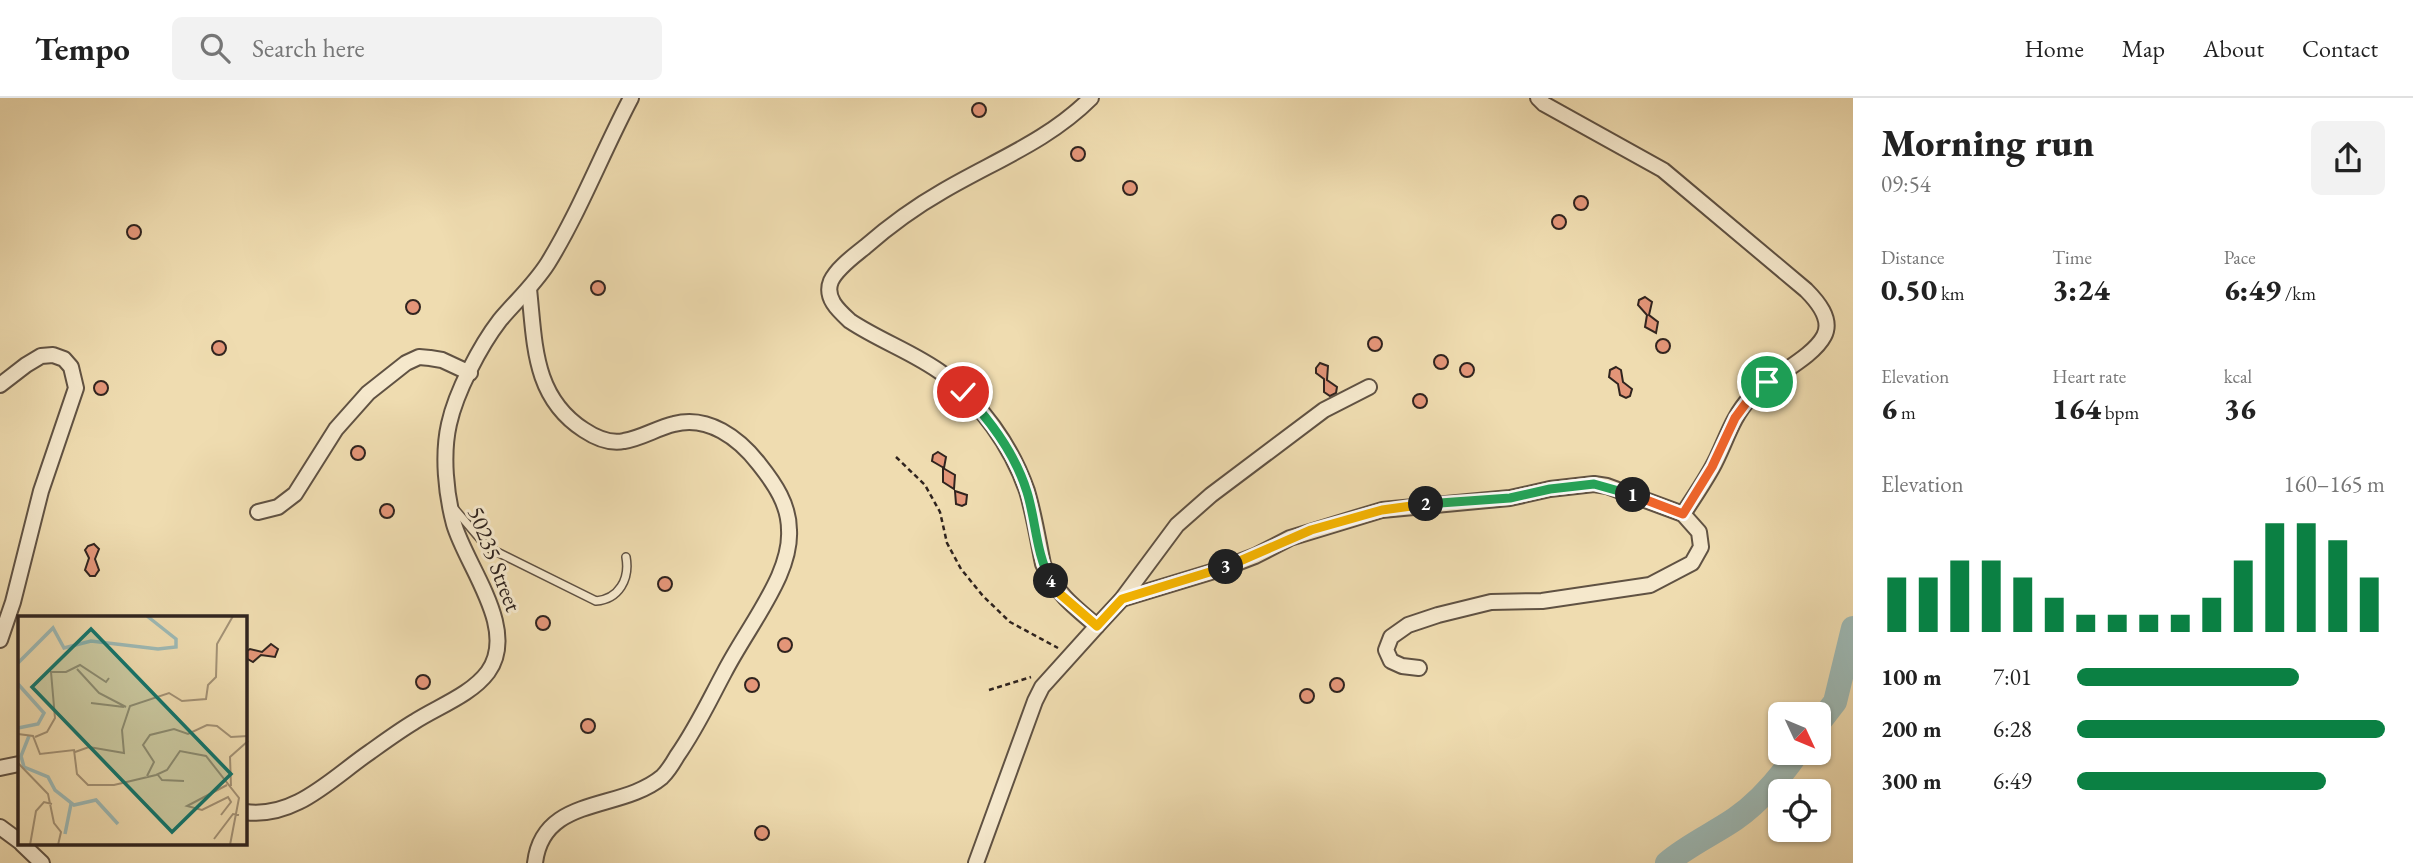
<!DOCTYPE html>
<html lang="en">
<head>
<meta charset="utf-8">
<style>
	body { margin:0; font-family:"EB Garamond",serif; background:#f2f2f2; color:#222; height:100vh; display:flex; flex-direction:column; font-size:26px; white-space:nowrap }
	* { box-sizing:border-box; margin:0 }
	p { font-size:23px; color:#767676 }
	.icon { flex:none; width:38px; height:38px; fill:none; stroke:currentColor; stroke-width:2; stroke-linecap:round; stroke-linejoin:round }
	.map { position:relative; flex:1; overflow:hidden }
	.details { display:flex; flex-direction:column; background:#fff; width:560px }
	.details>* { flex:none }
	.needle { width:46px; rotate:134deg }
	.tools { position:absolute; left:1768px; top:604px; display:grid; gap:14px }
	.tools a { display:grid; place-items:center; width:63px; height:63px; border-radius:10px; background:#fff; box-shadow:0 2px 5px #0004; font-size:35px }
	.pin { position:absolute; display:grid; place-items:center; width:60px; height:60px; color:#fff; margin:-30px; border:4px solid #fff; border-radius:50%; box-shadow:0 2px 7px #0007 }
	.km { position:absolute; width:35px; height:35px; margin:-18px; border-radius:50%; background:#222; color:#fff; font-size:19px; line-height:35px; text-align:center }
	.round { display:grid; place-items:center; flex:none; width:74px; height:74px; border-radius:10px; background:#f2f2f2 }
	.head { display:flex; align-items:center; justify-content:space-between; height:119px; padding:0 28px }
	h1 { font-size:38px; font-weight:800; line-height:52px }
	.stats { display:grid; grid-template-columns:repeat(3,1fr); gap:10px; height:119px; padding:7px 28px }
	.stats div { display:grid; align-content:center }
	.stats b { font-size:30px; font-weight:800 }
	.stats small { font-size:19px; font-weight:400 }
	.stats p { font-size:19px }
	.chart { height:196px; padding:14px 28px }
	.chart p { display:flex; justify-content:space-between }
	.chart svg { width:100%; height:126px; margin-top:7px; stroke:#0b8043; stroke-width:6 }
	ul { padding:0 28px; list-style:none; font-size:23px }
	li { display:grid; grid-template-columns:112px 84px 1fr; align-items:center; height:52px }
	li i { height:18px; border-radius:9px; background:#0b8043 }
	header { display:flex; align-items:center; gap:42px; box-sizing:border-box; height:98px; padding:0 35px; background:#fff; border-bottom:2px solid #e0e0e0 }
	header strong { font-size:33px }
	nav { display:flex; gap:38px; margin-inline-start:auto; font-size:24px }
	.search { width:490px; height:63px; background:#f2f2f2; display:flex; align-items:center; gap:18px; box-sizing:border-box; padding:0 24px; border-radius:10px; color:#767676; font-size:26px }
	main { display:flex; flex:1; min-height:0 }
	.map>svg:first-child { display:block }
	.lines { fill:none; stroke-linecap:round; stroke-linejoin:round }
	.river { stroke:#9db9b5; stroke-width:24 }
	.building { fill:#e39578; stroke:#30241f; stroke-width:2 }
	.service-casing { stroke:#605243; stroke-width:10 }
	.minor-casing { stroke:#605243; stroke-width:18 }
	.path { stroke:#30241f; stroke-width:2.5; stroke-dasharray:5 3.5; stroke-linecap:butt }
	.service { stroke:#f5e8cc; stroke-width:7 }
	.minor { stroke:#f5e8cc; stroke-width:14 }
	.split-1-casing { stroke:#fff; stroke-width:14 }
	.split-2-casing { stroke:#fff; stroke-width:14 }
	.split-3-casing { stroke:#fff; stroke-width:14 }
	.split-4-casing { stroke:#fff; stroke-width:14 }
	.split-5-casing { stroke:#fff; stroke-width:14 }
	.split-1 { stroke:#f0652b; stroke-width:9 }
	.split-2 { stroke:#22a559; stroke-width:9 }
	.split-3 { stroke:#f5b400; stroke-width:9 }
	.split-4 { stroke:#f5b400; stroke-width:9 }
	.split-5 { stroke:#22a559; stroke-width:9 }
	.labels { text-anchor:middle; stroke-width:6; stroke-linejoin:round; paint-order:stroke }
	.street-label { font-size:23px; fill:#30241f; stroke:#f5e8cc }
	.inset-river { fill:none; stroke:#9db9b5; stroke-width:3.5 }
	.inset-road { fill:none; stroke:#a39276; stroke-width:2 }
	.view { fill:#0f766e; fill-opacity:0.15; stroke:#0f766e; stroke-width:3.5 }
	.inset-edge { fill:none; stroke:#30241f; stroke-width:3.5 }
</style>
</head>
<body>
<header>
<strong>Tempo</strong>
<div class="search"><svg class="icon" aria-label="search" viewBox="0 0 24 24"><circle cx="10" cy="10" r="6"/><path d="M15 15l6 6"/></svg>Search here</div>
<nav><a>Home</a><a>Map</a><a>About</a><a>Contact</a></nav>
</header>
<main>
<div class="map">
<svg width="1853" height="765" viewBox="0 0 1853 765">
	<rect width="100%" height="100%" fill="#efdcb0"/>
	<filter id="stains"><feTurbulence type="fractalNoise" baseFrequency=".00286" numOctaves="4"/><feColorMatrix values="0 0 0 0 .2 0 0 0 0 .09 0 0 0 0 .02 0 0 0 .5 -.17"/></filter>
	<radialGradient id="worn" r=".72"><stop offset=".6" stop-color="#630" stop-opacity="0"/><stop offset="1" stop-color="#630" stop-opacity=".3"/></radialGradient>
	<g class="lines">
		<g class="river">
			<polyline points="1818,626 1835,604 1853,530"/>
			<path d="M1667 765C1688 747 1713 736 1735 721 1761 703 1780 680 1798 654"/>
		</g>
	</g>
	<g class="building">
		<circle cx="979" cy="12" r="7"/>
		<circle cx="1078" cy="56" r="7"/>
		<circle cx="1130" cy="90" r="7"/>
		<circle cx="1581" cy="105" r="7"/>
		<circle cx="1559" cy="124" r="7"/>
		<circle cx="134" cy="134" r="7"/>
		<circle cx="598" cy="190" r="7"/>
		<polygon points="1645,199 1652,204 1649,217 1658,224 1656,235 1645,229 1647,217 1638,207 1639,202"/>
		<circle cx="413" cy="209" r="7"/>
		<circle cx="1375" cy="246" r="7"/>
		<circle cx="1663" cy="248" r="7"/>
		<circle cx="219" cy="250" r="7"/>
		<circle cx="1441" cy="264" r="7"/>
		<circle cx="1467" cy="272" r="7"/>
		<polygon points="1320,265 1328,268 1327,282 1337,289 1336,295 1330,298 1324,294 1324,281 1316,275 1316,270"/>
		<polygon points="1616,269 1621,272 1623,284 1632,291 1630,298 1626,300 1620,297 1618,286 1609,279 1610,272"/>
		<circle cx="101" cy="290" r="7"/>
		<circle cx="1420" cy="303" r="7"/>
		<circle cx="358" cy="355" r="7"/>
		<polygon points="938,354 946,359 944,370 932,363 933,357"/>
		<polygon points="943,370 955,377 954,391 943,384"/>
		<polygon points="955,393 967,397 966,406 962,408 956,406"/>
		<circle cx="387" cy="413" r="7"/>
		<polygon points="94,446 99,451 95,461 99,472 95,478 90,478 85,472 89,460 85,452 88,448"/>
		<circle cx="665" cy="486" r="7"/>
		<circle cx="543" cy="525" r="7"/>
		<circle cx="785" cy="547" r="7"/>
		<polygon points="271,546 278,551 275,559 261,557 253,564 246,560 247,553 250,551 262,554"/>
		<circle cx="423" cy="584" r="7"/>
		<circle cx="1337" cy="587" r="7"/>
		<circle cx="752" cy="587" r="7"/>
		<circle cx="1307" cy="598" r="7"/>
		<circle cx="588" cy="628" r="7"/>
		<circle cx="762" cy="735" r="7"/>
	</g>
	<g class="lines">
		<defs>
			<path id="service" d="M453 409 487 449 596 503C619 501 630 481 626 459"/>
			<g id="minor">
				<path d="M1538 0 1544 6 1663 72 1806 192C1817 203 1833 221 1824 238 1812 261 1769 279 1750 300 1731 320 1725 347 1712 370 1703 386 1693 401 1683 416"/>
				<path d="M529 191C535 246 533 299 584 332 596 340 609 346 624 343 642 340 657 330 674 326 708 317 739 340 759 366 775 386 789 407 789 432 790 448 785 464 779 478 764 512 741 542 724 575 709 603 696 631 677 658 673 665 668 673 662 679 620 714 543 697 535 765"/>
				<polyline points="0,287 26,267 41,258 53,257 64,261 71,269 76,290 41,393 13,504 0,542"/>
				<polyline points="258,414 278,409 295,396 336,331 368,295 406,265 419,259 430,260 442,262 470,275"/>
				<polyline points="1122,501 1221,471 1255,458 1290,440 1382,412 1510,400 1550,391 1594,386 1607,388 1683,416 1699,434 1701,449 1692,465 1650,487 1542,503 1491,504 1438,517 1408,527 1391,539 1386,552 1391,563 1402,568 1419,570"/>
				<polyline points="1097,528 1122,501 1177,427 1211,397 1324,312 1369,289"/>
				<polyline points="0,670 19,666"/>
				<path d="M245 714C295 721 332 680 370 654 384 644 399 633 414 624 437 609 471 597 488 574 519 531 466 468 454 426 446 396 442 357 449 326 456 294 480 248 500 222 516 203 534 187 548 165 580 113 602 55 631 0"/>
				<polyline points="0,729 19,743"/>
				<polyline points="22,746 42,765"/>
				<path d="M976 765 1035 603 1042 589 1097 528C1074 509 1055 494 1043 466 1038 442 1034 416 1027 393 1011 347 981 306 943 276 915 255 880 243 850 223 839 213 824 200 831 183 837 170 854 158 865 149 889 128 915 109 943 93 994 63 1048 43 1091 0"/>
			</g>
		</defs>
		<use href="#service" class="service-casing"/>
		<use href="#minor" class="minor-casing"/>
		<g class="path">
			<polyline points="896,359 925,387 940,414 947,445 961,471 983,498 1010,524 1058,550"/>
			<polyline points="989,592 1031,579"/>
		</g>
		<use href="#service" class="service"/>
		<use href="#minor" class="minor"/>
	</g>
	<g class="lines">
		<defs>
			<polyline id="split-1" points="1633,397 1683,416 1712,369 1735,320 1749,301 1767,284"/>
			<polyline id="split-2" points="1426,406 1510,400 1550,391 1594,386 1633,397"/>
			<polyline id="split-3" points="1226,469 1311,432 1382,412 1426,406"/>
			<polyline id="split-4" points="1051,483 1060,496 1097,528 1122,501 1226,469"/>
			<path id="split-5" d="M963 294C991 323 1015 355 1027 394 1036 423 1036 456 1051 483"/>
		</defs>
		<use href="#split-1" class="split-1-casing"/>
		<use href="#split-2" class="split-2-casing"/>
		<use href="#split-3" class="split-3-casing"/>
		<use href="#split-4" class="split-4-casing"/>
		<use href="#split-5" class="split-5-casing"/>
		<use href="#split-1" class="split-1"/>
		<use href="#split-2" class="split-2"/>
		<use href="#split-3" class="split-3"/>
		<use href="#split-4" class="split-4"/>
		<use href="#split-5" class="split-5"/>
	</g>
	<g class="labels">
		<g class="street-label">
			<text transform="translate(495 461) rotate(69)" y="8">50235 Street</text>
		</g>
	</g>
	<g transform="translate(18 518)">
		<rect width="229" height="229" fill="#efdcb0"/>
		<path class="inset-river" d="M0 47 35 12 46 32 73 25 140 33 158 31V23L129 0M0 68 26 97 20 108 0 112M11 120 3 140 6 151 30 161 37 174 56 189 78 184 100 208M47 218 53 188"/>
		<path class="inset-road" d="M59 53 81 77 108 91M73 87 106 91M0 118 15 120 22 138 56 134 59 158 70 169H96L138 159 149 154 162 135 188 140 221 182 212 229M17 121 29 116 37 102 33 56H48L62 49 88 66 91 62M57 136 71 131 106 137 104 114 112 90 151 77 164 85 188 83 190 69 198 61 199 28 215 0M0 147 30 178 36 207 43 216 40 229M140 159 144 164 166 165M129 160 136 146 125 129 132 119 156 113 170 118 189 109 199 110 213 121 230 120M213 170 212 141 230 125M203 199 213 186 210 181 184 194 169 190 209 169M196 223 215 198 221 199M12 229 18 195 26 186 34 188"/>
		<path class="view" d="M73 13 213 158 154 216 14 71Z"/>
		<rect width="229" height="229" class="inset-edge"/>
	</g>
	<rect width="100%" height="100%" filter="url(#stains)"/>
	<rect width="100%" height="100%" fill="url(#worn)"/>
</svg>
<div class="tools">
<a><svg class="needle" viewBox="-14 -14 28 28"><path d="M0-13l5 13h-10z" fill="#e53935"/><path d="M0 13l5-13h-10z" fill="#767676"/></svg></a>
<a><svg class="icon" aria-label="locate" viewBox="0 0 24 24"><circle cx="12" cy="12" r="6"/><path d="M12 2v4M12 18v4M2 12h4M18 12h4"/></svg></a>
</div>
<div class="pin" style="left:1767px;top:284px;background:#1e9e55"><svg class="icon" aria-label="arrive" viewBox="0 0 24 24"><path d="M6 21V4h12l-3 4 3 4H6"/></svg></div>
<div class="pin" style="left:963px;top:294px;background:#d93025"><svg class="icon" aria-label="check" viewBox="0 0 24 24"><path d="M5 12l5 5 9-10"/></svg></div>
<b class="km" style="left:1633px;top:397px">1</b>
<b class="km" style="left:1426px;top:406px">2</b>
<b class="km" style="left:1226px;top:469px">3</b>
<b class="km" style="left:1051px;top:483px">4</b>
</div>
<section class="details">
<div class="head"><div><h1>Morning run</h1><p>09:54</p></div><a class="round"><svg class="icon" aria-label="share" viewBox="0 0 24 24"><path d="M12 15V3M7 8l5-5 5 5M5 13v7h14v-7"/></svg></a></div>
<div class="stats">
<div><p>Distance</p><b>0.50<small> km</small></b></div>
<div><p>Time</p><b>3:24</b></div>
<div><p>Pace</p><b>6:49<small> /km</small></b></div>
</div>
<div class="stats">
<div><p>Elevation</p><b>6<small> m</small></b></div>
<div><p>Heart rate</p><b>164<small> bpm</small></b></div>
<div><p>kcal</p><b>36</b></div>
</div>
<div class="chart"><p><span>Elevation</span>160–165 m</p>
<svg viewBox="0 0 160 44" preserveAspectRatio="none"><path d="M5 44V25M15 44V25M25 44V19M35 44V19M45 44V25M55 44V32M65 44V38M75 44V38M85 44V38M95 44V38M105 44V32M115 44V19M125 44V6M135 44V6M145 44V12M155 44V25"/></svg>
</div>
<ul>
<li><b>100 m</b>7:01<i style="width:72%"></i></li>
<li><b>200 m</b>6:28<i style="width:100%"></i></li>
<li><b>300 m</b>6:49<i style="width:81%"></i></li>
</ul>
</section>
</main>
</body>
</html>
